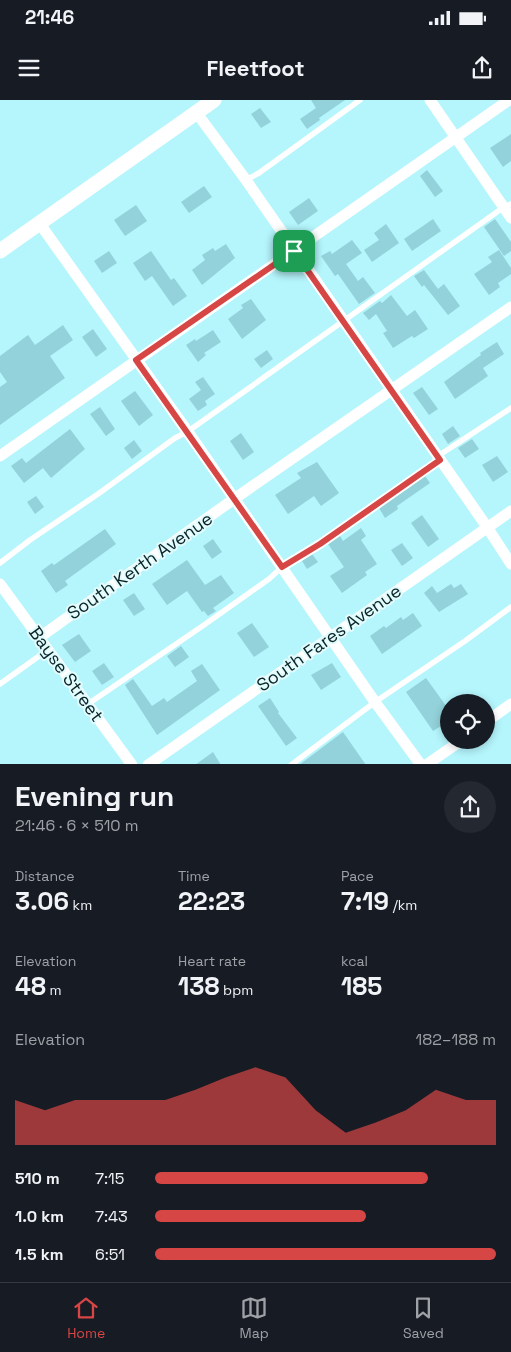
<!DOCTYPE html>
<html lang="en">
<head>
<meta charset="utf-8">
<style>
	body { margin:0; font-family:"Space Grotesk",sans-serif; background:#242831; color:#f1f3f6; height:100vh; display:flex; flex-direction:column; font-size:19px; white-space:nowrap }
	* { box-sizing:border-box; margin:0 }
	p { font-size:16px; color:#9ea1a6 }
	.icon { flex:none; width:28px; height:28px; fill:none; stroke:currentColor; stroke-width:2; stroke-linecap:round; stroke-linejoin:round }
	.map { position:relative; height:664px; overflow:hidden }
	.details { display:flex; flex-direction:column; background:#171b24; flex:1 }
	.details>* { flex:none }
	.tools { position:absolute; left:440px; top:594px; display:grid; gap:10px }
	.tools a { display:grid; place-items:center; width:55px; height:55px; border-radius:50%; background:#171b24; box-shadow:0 2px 8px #0003; font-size:25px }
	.pin { position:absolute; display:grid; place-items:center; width:42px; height:42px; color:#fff; margin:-21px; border-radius:10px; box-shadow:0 2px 8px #0006 }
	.round { display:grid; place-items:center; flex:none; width:52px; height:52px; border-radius:26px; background:#242831 }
	.overview { display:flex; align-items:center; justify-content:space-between; height:85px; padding:0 15px }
	h1 { font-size:28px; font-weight:700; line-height:38px }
	.figures { display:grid; grid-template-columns:repeat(3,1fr); gap:8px; height:85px; padding:5px 15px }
	.figures div { display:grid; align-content:center }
	.figures b { font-size:25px; font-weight:700 }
	.figures small { font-size:14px; font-weight:400 }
	.figures p { font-size:14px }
	.chart { height:140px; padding:10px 15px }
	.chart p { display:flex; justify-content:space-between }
	.chart svg { width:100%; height:90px; margin-top:5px; fill:#d64645; opacity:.7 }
	ul { padding:0 15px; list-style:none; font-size:16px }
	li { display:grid; grid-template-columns:80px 60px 1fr; align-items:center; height:38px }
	li i { height:12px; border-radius:6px; background:#d64645 }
	.status { display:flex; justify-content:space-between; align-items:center; height:35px; padding:0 25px; background:#171b24; direction:ltr }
	.status svg { height:14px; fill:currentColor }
	header { display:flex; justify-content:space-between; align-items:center; height:65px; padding:0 15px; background:#171b24; font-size:22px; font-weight:700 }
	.tabs { display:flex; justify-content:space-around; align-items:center; height:70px; border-top:1px solid #363941; background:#171b24; font-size:14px; color:#9ea1a6 }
	.tabs a { display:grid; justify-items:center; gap:2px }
	.tabs .current { color:#d64645 }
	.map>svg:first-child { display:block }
	.building { fill:#93d2da }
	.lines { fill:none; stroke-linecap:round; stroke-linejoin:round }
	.lane { stroke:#fff; stroke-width:5.5 }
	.street { stroke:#fff; stroke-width:11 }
	.secondary { stroke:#fff; stroke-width:15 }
	.route-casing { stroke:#fff; stroke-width:10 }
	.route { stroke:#d64645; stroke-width:6 }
	.labels { text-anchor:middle; stroke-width:4; stroke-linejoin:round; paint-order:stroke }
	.street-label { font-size:18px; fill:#092326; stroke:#e2fbfd }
</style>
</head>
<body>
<div class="status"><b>21:46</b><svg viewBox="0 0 49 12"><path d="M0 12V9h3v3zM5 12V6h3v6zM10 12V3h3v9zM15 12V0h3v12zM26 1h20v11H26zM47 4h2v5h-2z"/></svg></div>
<header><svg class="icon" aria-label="menu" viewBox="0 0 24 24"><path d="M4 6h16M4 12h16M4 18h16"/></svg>Fleetfoot<svg class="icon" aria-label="share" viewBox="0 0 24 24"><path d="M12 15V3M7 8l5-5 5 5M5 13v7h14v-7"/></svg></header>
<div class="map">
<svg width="511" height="665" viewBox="0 0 511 665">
	<rect width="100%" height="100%" fill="#b5f5fc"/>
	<g class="building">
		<polygon points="311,0 345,0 319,18 320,20 307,29 300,19 316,8"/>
		<polygon points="260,8 271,22 261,28 251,14"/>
		<polygon points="511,34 511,61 503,67 490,48"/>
		<polygon points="427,70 443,91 435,97 420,76"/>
		<polygon points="204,86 212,97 189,113 181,102"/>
		<polygon points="309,98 318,111 298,125 289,112"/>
		<polygon points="136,105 147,121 125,136 114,120"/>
		<polygon points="433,119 441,131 412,151 404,139"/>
		<polygon points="495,119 511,142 511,151 504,156 484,127"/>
		<polygon points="386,124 399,143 372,162 364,150 379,140 374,133"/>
		<polygon points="352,140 362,153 346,164 358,181 363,177 375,193 359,204 338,174 335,176 321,156 330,151 332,154"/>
		<polygon points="226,144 235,158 202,185 192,170 205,160 202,155 213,148 215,151"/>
		<polygon points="499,150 511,168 511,174 498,183 500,187 489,195 474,174 492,162 488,157"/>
		<polygon points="109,151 117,163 102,173 94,161"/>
		<polygon points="151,151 171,180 174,178 187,196 173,206 152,176 145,181 133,163"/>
		<polygon points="424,170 438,189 444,184 460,206 448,215 424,185 422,187 414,176"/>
		<polygon points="391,195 407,216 415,210 428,229 414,238 412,236 393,248 383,233 387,231 376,214 369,220 363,213 380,201 382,203"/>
		<polygon points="251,199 266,220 242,239 228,219 243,208 241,205"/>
		<polygon points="63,225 73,240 50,256 65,278 0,325 0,287 7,282 0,272 0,256 28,235 35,245"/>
		<polygon points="93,229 107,249 96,257 82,237"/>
		<polygon points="213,230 221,242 204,253 206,255 198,262 186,245 195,239 196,241"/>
		<polygon points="497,242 504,254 483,268 488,276 455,299 444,282 467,265 481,255 480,253"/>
		<polygon points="267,250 273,259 261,268 254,259"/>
		<polygon points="203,277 215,294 205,301 207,305 198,311 189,299 201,290 195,282"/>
		<polygon points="422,287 438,309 429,315 413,293"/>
		<polygon points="135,291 153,315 139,326 121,301"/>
		<polygon points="100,307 115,329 106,336 90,314"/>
		<polygon points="453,326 460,336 448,344 442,334"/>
		<polygon points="70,329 85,349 51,378 43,368 24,383 11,366 22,358 26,363"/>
		<polygon points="241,333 254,352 243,360 230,341"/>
		<polygon points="472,339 479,349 465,358 458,348"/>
		<polygon points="134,340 142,351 132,359 124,348"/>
		<polygon points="497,356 508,372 493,382 482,365"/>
		<polygon points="317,362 339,393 321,406 314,396 288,414 275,395 301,378 297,373"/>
		<polygon points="425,376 430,383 397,406 398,409 385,418 379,408"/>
		<polygon points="36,396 44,407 35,414 27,402"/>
		<polygon points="422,415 439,439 428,447 411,423"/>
		<polygon points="361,428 366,436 361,440 377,464 365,472 367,475 342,493 330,476 344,467 328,444 340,436 343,441"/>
		<polygon points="105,429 116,444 65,481 68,485 56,493 41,471 52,463 54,465"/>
		<polygon points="213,439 222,452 212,459 203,446"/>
		<polygon points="402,443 413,458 402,466 391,450"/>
		<polygon points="312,454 318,462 307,469 302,461"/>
		<polygon points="187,460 205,485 221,475 234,493 213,508 216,511 208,516 204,511 202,512 187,491 167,505 152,484"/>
		<polygon points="451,484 454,488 461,484 468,494 439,512 424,493 432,486 437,493"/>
		<polygon points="134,493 145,509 134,516 123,500"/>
		<polygon points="413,513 422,526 382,554 370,536 384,526 386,528 401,517 403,520"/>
		<polygon points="252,523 269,547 254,557 237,533"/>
		<polygon points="79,534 91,551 75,562 62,545"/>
		<polygon points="181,546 189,557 175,567 167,556"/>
		<polygon points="104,563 114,577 102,585 92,571"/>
		<polygon points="332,563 341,577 321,590 311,575"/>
		<polygon points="202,564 220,590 157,635 125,585 133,579 152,606 164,598 167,602 197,581 191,571"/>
		<polygon points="426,578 449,610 449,621 433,631 406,592"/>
		<polygon points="270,598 279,612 278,613 297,638 286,646 258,606"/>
		<polygon points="343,632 366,665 299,665"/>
		<polygon points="213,652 221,665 195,665"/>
	</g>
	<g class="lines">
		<g class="lane">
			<polyline points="246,80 259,73 360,0"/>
			<polyline points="438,356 511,308"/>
			<polyline points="0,463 30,440 98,394 175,338 187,332 504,107 511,104"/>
			<polyline points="0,584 49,549"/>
			<polyline points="88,604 204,525 269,479 282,467 320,444 440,359"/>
			<polyline points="291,665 375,602 465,541 511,507"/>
		</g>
		<g class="street">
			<polyline points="430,0 511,118"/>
			<polyline points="196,12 246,80 487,427 511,464"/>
			<polyline points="40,124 193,339 375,602 421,665"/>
			<polyline points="0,356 509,0"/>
			<polyline points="0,484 132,665"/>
			<polyline points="40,537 234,399 511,207"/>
			<polyline points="486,622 511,604"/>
			<polyline points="148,665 511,411"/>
			<polyline points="426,665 462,640"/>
		</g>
		<polyline class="secondary" points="0,151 214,0"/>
	</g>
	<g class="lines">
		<defs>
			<polygon id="route" points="294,151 440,360 320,444 282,467 136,260"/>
		</defs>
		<use href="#route" class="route-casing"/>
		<use href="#route" class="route"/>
	</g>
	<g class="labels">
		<g class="street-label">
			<text transform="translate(140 466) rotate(-35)" y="6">South Kerth Avenue</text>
			<text transform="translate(329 538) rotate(-35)" y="6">South Fares Avenue</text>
			<text transform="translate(66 574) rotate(54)" y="6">Bayse Street</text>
		</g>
	</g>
</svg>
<div class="tools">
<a><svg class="icon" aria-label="locate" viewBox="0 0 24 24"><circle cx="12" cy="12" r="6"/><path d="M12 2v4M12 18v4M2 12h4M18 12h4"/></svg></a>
</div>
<div class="pin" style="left:294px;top:151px;background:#1e9e55"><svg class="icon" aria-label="arrive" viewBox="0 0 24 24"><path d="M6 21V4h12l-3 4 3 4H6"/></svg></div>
</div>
<section class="details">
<div class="overview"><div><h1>Evening run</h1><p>21:46 · 6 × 510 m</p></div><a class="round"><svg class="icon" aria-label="share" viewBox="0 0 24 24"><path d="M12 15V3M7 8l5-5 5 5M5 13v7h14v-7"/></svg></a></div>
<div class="figures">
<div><p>Distance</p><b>3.06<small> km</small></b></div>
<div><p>Time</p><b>22:23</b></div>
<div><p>Pace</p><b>7:19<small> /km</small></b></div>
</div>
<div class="figures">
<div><p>Elevation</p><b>48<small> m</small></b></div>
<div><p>Heart rate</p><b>138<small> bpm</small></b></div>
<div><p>kcal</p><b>185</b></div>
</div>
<div class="chart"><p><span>Elevation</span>182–188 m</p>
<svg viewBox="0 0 160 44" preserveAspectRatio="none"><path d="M0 44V22L10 27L20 22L30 22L40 22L50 22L60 17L70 11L80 6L90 11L100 27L110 38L120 33L130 27L140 17L150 22L160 22V44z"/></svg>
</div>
<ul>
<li><b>510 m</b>7:15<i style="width:80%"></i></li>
<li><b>1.0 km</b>7:43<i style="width:62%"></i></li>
<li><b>1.5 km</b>6:51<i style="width:100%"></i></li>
</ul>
</section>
<nav class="tabs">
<a class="current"><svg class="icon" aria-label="home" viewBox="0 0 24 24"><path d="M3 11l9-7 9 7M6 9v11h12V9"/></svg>Home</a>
<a><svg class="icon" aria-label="map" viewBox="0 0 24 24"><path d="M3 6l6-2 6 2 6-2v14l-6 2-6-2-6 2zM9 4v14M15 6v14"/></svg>Map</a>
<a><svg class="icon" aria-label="saved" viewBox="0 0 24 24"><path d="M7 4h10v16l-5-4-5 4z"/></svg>Saved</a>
</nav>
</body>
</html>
